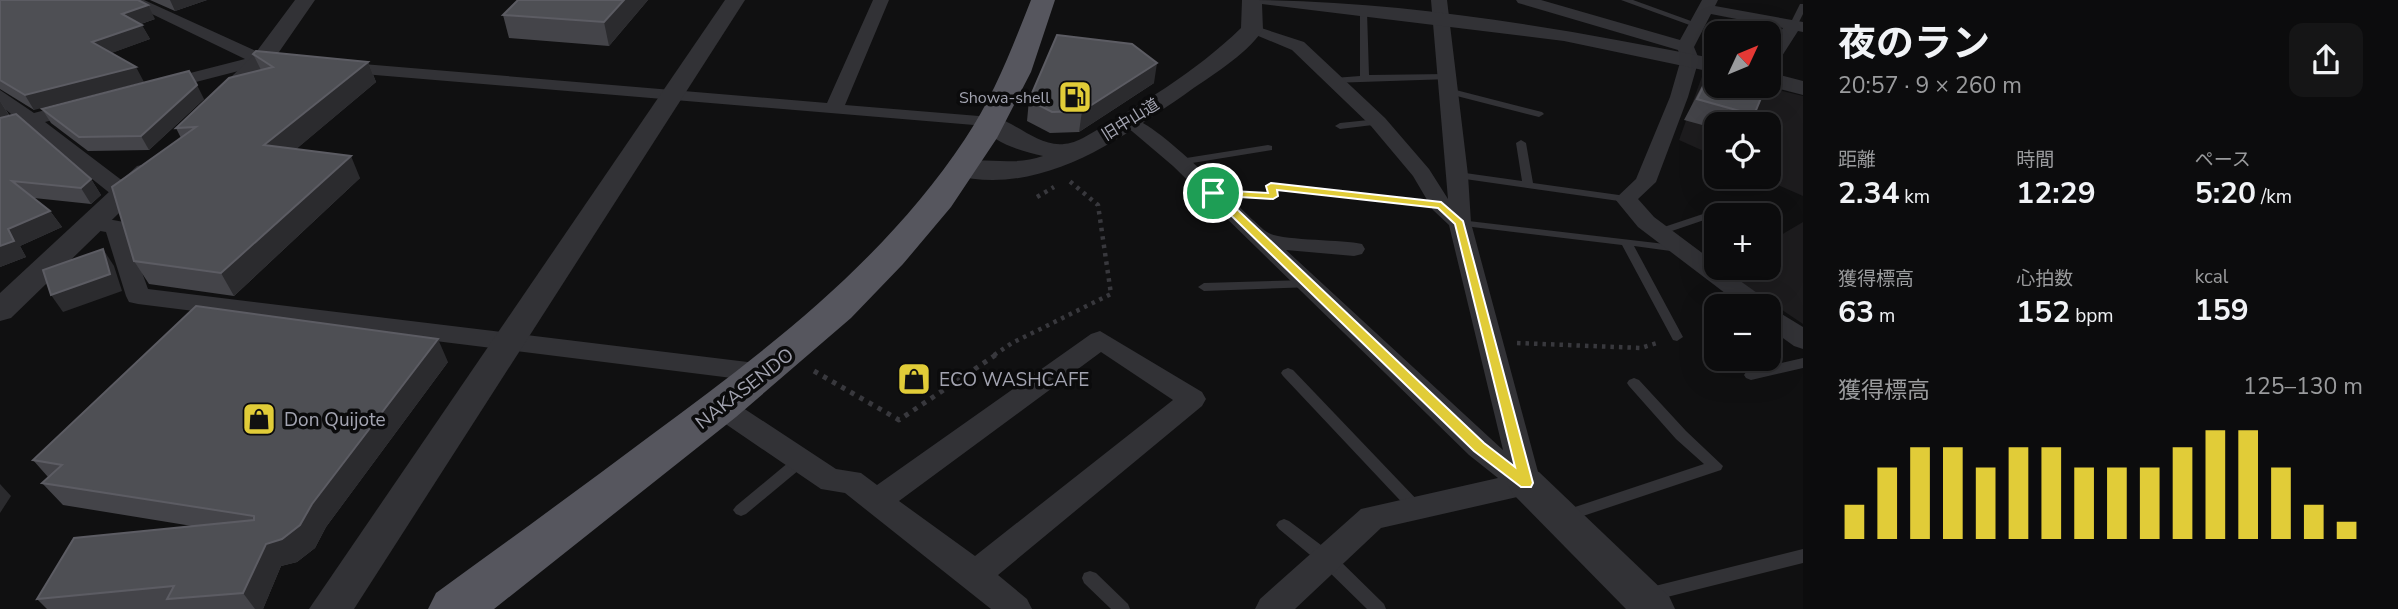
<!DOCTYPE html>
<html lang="ja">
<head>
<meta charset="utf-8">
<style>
	body { margin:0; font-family:"Nunito Sans","Noto Sans JP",sans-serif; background:#151516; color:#f1f3f6; height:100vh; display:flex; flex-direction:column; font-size:26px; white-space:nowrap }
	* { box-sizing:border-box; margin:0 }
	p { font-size:23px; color:#9a9b9d }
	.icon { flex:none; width:38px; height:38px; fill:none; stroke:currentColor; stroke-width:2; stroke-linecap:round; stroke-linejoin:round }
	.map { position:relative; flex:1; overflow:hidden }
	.details { display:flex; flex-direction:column; background:#0c0c0d; width:595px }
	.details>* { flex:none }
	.needle { width:46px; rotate:46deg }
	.fabs { position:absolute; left:1704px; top:21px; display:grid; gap:14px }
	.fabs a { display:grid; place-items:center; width:77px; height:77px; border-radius:14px; background:#0c0c0d; box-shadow:0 7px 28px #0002,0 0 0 2px #2c2c2e; font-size:35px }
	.pin { position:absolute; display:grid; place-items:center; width:60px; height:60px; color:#fff; margin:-30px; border:4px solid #fff; border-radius:50%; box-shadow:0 2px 7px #0007 }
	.round { display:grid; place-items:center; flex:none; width:74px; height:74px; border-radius:14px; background:#151516 }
	.overview { display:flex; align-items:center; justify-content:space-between; height:119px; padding:0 35px }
	h1 { font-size:38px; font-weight:700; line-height:52px }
	.figures { display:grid; grid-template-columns:repeat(3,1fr); gap:10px; height:119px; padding:7px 35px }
	.figures div { display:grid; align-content:center }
	.figures b { font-size:30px; font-weight:700 }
	.figures small { font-size:19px; font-weight:400 }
	.figures p { font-size:19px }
	.chart { height:196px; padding:14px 35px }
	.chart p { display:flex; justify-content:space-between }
	.chart svg { width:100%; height:126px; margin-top:7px; stroke:#e1cc38; stroke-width:6 }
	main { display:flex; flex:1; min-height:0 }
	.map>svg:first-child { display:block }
	.built { fill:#1d1c1e }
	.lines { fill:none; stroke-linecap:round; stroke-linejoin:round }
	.path-far1 { stroke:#38383d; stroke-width:4.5; stroke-dasharray:3.5 5; stroke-linecap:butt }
	.path { stroke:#38383d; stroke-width:5; stroke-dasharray:4.5 6; stroke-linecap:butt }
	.service { fill:#323236; fill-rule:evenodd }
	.minor { fill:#323236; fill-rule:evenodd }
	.tertiary { fill:#323236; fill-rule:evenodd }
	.trunk { fill:#56565e; fill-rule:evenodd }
	.wall { fill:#444449 }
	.shaded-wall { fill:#2b2b2e }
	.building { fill:#4e4f54; stroke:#5c5c63; stroke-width:2 }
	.route { fill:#e1cc38; stroke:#fff; stroke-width:2; fill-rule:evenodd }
	.labels { text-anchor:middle; stroke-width:7; stroke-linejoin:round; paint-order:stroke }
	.far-poi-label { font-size:16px; fill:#a3a4b1; stroke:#0b0b0c; text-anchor:end }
	.far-street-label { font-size:16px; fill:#a3a4b1; stroke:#0b0b0c }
	.poi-label { font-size:19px; fill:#a3a4b1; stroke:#0b0b0c; text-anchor:start }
	.street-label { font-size:19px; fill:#a3a4b1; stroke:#0b0b0c }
</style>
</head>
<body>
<main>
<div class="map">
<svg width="1803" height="609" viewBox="0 0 1803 609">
	<rect width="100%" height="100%" fill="#101011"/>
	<g class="built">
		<polygon points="1704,71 1717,74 1717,86 1762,86 1803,96 1803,196 1760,177 1769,177 1769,124 1717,124 1717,157 1679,140"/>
		<polygon points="1803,222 1803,324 1722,270 1769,268 1769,242"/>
	</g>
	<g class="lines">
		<g class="path-far1">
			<polyline points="1037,197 1054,187"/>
			<polyline points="1517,343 1641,348 1657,343"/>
			<polyline points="994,355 1012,343 1111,294 1098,205 1067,179"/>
		</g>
		<polyline class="path" points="814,371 899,420 997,354"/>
		<g class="service">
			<polygon points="1621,0 1633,0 1702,25 1695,27"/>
			<polygon points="1800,4 1803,4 1803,14 1796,28 1790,28 1789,26"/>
			<polygon points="1360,10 1367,12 1369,75 1447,74 1452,77 1450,79 1331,83 1331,79 1334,78 1360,76"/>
			<polygon points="1448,88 1542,112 1544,114 1539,117 1445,93 1443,91"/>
			<polygon points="1378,119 1383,122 1381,124 1340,129 1335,126 1340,123"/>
			<polygon points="1521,140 1526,143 1533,183 1626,196 1631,199 1626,202 1458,178 1453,175 1458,172 1522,181 1516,143"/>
			<polygon points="1268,145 1272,146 1272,150 1180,165 1175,162 1180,159"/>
			<polygon points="1271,183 1441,202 1446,205 1441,208 1277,190 1278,196 1273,199 1213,196 1208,193 1213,190 1267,192 1266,186"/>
			<polygon points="1712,211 1717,214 1716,216 1663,234 1659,235 1653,232 1655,230"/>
			<polygon points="1460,220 1682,246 1684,248 1678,252 1634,246 1683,337 1677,341 1673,340 1622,245 1456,225 1454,223"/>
			<polygon points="1309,280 1315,284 1313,287 1204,291 1198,287 1204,283"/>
			<polygon points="1803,358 1803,368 1751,380 1746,378 1744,375 1746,372 1751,370"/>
			<polygon points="1288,368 1293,370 1421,504 1424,508 1421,512 1416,514 1411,512 1283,376 1281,373 1283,370"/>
			<polygon points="1634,378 1639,380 1686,431 1723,466 1721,470 1565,522 1560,520 1557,516 1560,512 1704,464 1676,439 1629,386 1627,383 1629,380"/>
			<polygon points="800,455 805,457 807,461 805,465 746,514 741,516 736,514 733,510 736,506 795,457"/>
			<polygon points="1284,519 1289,521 1333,554 1384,604 1386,609 1367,609 1321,564 1279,529 1276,525 1279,521"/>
			<polygon points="1803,549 1803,563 1651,601 1645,599 1643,594 1645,589 1651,587"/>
			<polygon points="1090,571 1096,573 1128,604 1130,609 1111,609 1084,583 1082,578 1084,573"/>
		</g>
		<g class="minor">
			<polygon points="123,0 144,0 265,55 285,57 294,62 285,67 262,65 161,91 155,90 152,86 155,82 245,59"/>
			<polygon points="873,0 889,0 845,105 991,117 998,119 1001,123 998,127 339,72 330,67 339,62 827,103"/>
			<path d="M1431 0H1447L1468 175 1471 223 1541 483 1536 491 1526 495 1381 528 1295 609H1255L1260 599 1361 509 1498 478 1469 455 1173 166 1120 121 1123 117C1149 110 1242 213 1267 232 1279 241 1342 239 1362 244L1365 249 1362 254 1354 256 1286 250 1503 450 1449 225 1433 210 1413 176 1371 126 1292 50 1244 30 1252 25 1304 42 1385 118 1429 169 1448 199Z"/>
			<polygon points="1516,0 1541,0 1680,40 1702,0 1718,0 1715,6 1803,22 1803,32 1798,31 1775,67 1769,68 1769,49 1783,28 1711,14 1694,47 1699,59 1688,97 1656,182 1638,199 1654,217 1717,264 1717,268 1722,268 1767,300 1770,307 1803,327 1803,349 1794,346 1769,328 1769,306 1742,306 1638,227 1615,199 1636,179 1670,97 1681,59 1678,50 1518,3"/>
			<polygon points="0,90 34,113 79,101 86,103 88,107 86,111 45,122 132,188 135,193 132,198 116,198 27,127 0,134 0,122 16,118 0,105"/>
			<polygon points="91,216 124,222 148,289 764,364 773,366 777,373 773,380 764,382 138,304 129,302 126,296 106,232 83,228 80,223"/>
			<path d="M1100 331 1202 392 1206 399 1202 406 998 575 1027 599 1032 609H991L845 493 821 489 711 414 707 407 711 400 721 397 731 400 836 469 861 473 877 485 1091 334ZM1101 352 1173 400 975 556 899 501Z"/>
		</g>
		<g class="tertiary">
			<polygon points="295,0 315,0 270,65 228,107 210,107 207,102 210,97 254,55"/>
			<polygon points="725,0 745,0 354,609 309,609"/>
			<path d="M1242 0C1402 0 1560 28 1717 59V73L1564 41 1262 4 1263 30C1244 57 1210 76 1184 95 1115 142 1041 197 952 175L948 169 952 163C981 156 1013 167 1043 156 1021 151 992 143 979 123L982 118 991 116C1024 124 1045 158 1083 138 1137 107 1196 72 1241 28Z"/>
			<polygon points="1769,72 1803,81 1803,95 1768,86"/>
			<polygon points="146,164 155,166 159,172 155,178 11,318 0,321 0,293 137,166"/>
			<polygon points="1526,468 1539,472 1669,596 1675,609 1626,609 1513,494 1507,483 1513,472"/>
		</g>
		<path class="trunk" d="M1031 0H1055L1031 72 997 138 951 207 903 264 851 318 736 417 494 609H428L436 593C508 541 579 489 650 436 767 350 884 261 965 139 994 96 1012 48 1031 0Z"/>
	</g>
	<g class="wall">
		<polygon points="0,0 155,19 141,24 150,39 111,53 34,110 0,89"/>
		<polygon points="150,0 207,0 175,11"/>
		<polygon points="648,0 609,46 509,38 503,15"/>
		<polygon points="253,54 368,62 376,82 296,149 360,178 234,296 149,284 134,261 181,138 176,128 261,70"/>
		<polygon points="1716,61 1754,115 1748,124 1717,124 1717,129 1684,120 1704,82"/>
		<polygon points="1154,83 1079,132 1050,133 1027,121 1029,100"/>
		<polygon points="204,99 149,150 88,151 51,123 42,109"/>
		<polygon points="0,101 10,116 91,179 101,195 91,204 34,198 50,211 62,227 20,246 26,257 0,267"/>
		<polygon points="448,362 326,527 315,548 297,562 281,566 263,609 47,609 37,599 192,526 63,505 42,483 48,477 33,460"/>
	</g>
	<g class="shaded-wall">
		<polygon points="170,0 207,0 175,11"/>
		<polygon points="624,0 648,0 609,46 604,22"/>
		<polygon points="148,5 155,19 129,28 122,14"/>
		<polygon points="142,25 150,39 101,57 92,42"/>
		<polygon points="368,62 376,82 275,167 264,145"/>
		<polygon points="1157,63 1154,83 1079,132 1082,111"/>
		<polygon points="136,67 144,82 34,110 25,95"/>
		<polygon points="197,85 204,99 149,150 141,136"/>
		<polygon points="0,101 10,117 0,120"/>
		<polygon points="351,156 360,178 234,296 221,273"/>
		<polygon points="91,179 101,195 91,204 81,188"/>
		<polygon points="50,211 62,227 20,246 26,257 0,267 0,246 8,229"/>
		<polygon points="103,249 114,266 122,291 63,312 51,295"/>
		<polygon points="438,339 448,362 326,527 315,548 297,562 281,566 263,609 255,609 243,593 266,544"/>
		<polygon points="0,484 11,496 0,513"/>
	</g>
	<g class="building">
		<polygon points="0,0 138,0 148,5 122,14 142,25 92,42 136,67 25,95 0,80"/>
		<polygon points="518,0 624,0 604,22 503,15"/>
		<polygon points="1057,35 1132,44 1157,63 1082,111 1052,112 1029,100"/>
		<polygon points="256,51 368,62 264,145 351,156 221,273 134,261 112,187 196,127 176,128 229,78 273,67 253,54"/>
		<polygon points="1716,61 1717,61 1717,86 1766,86 1754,115 1697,99"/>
		<polygon points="189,71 197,85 141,136 79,137 42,109"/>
		<polygon points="16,114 91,179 81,188 12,181 50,211 8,229 14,241 0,246 0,118"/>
		<polygon points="103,249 110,274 51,295 43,270"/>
		<polygon points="196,306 438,339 312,504 300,525 282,539 266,544 243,593 167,599 174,586 37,599 74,538 254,520 254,516 42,483 62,465 33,460"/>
	</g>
	<path class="route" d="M1271 183 1441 202 1463 221 1533 483 1531 487H1521L1474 451 1208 193 1213 190 1268 193 1266 186ZM1277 190 1438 208 1455 224 1515 467 1484 443 1223 196 1273 199 1278 196Z"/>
	<defs>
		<symbol id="fuel-square" viewBox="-11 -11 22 22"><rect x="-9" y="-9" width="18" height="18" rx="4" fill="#e1cc38" stroke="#0b0b0c"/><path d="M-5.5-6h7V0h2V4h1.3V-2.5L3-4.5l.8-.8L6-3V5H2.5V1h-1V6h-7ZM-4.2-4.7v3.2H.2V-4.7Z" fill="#111"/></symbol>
		<symbol id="shop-square" viewBox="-11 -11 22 22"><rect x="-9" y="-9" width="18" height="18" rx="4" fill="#e1cc38" stroke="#0b0b0c"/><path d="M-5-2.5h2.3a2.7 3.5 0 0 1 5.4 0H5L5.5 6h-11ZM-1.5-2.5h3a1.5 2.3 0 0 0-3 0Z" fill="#111"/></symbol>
	</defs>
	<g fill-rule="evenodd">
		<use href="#fuel-square" x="1056" y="78" width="38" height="38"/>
		<use href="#shop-square" x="895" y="360" width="38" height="38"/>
		<use href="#shop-square" x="240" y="400" width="38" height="38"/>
	</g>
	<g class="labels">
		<g class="far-poi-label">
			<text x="1050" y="103">Showa-shell</text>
		</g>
		<g class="far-street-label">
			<text transform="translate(1130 119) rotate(-32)" y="6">旧中山道</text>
		</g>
		<g class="poi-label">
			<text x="939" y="386">ECO WASHCAFE</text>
			<text x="284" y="426">Don Quijote</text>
		</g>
		<g class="street-label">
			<text transform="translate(744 388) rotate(-38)" y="7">NAKASENDO</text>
		</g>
	</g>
</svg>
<div class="fabs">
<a><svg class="needle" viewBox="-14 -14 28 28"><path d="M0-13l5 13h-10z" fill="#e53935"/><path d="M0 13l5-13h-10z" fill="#9a9b9d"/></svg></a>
<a><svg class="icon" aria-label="locate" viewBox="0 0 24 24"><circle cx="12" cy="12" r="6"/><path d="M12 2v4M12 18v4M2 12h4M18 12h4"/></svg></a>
<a>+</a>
<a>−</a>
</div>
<div class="pin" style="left:1213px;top:193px;background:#1e9e55"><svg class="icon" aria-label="arrive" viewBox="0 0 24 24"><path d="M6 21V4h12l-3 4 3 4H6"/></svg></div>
</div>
<section class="details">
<div class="overview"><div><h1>夜のラン</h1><p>20:57 · 9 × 260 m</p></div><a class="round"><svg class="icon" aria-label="share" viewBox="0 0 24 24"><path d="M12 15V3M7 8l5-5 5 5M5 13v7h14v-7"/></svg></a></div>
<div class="figures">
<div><p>距離</p><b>2.34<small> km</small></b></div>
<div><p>時間</p><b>12:29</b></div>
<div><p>ペース</p><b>5:20<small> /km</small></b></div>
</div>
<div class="figures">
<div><p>獲得標高</p><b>63<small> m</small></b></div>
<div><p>心拍数</p><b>152<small> bpm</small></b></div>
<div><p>kcal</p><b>159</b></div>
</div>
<div class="chart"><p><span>獲得標高</span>125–130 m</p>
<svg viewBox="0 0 160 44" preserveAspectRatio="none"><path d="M5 44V32M15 44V19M25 44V12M35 44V12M45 44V19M55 44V12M65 44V12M75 44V19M85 44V19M95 44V19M105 44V12M115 44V6M125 44V6M135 44V19M145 44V32M155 44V38"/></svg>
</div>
</section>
</main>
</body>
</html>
